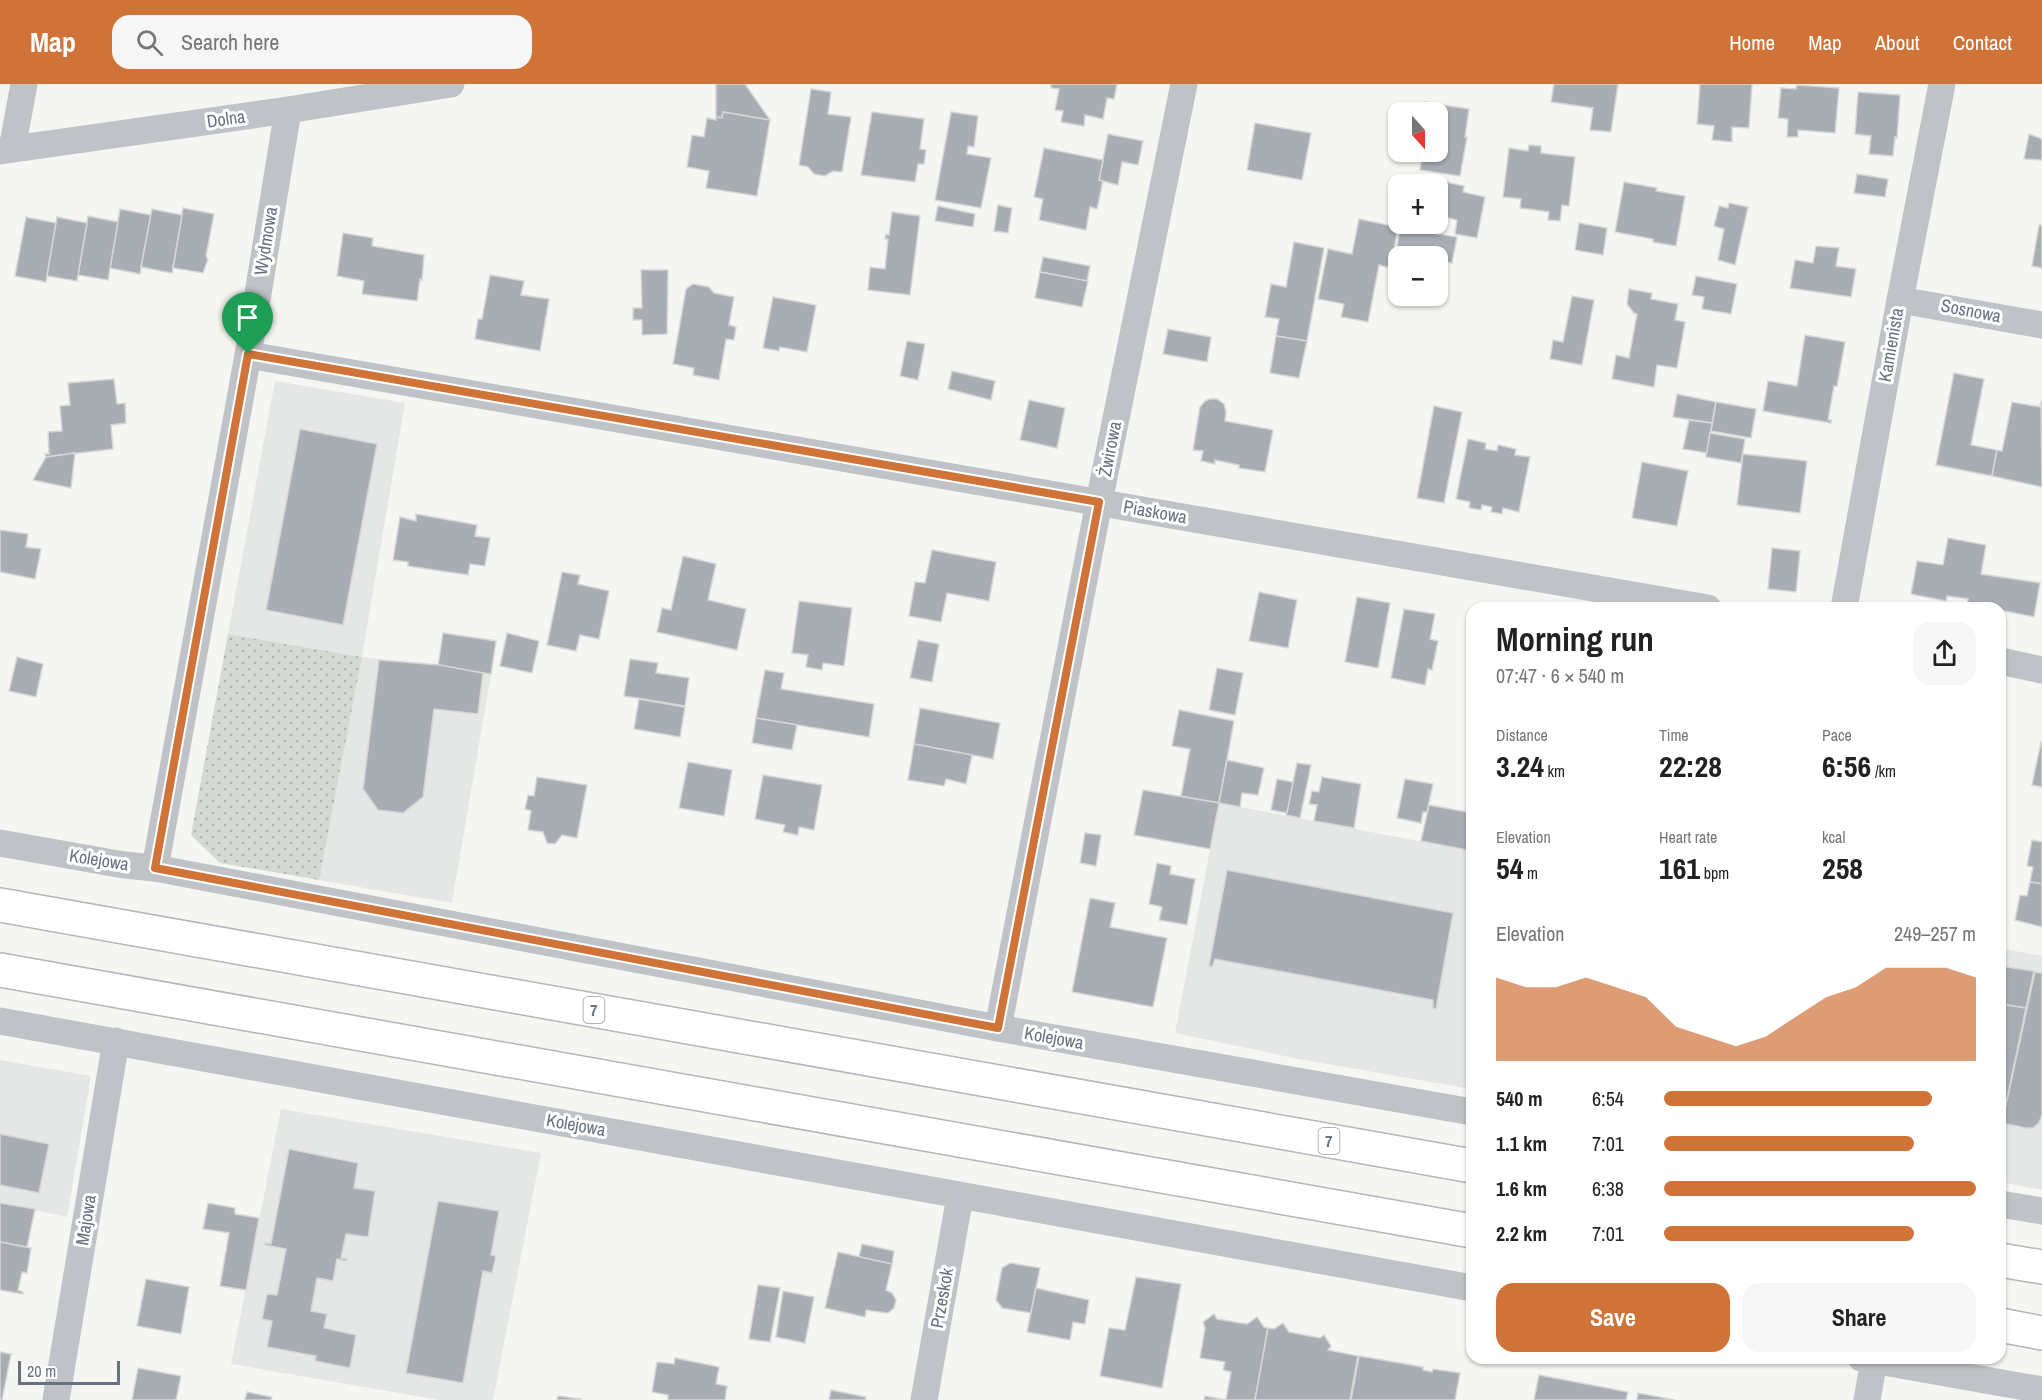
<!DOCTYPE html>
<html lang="en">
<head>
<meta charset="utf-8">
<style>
	body { margin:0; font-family:"Archivo Narrow",sans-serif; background:#f6f6f6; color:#222; height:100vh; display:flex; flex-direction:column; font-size:22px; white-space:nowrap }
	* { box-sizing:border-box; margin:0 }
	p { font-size:20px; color:#767676 }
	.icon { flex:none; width:33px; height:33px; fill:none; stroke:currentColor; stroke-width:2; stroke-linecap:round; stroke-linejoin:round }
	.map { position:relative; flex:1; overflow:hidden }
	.details { position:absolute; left:1466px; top:518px; width:540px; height:762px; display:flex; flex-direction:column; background:#fff; border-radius:18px; box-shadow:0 2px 4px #0004 }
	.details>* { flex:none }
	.needle { width:39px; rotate:159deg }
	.controls { position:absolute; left:1388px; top:18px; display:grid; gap:12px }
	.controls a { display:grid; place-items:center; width:60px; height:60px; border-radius:12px; background:#fff; box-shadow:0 2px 4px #0004; font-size:30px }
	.scale { position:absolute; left:18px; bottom:15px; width:102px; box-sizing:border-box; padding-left:6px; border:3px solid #687180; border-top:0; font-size:16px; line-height:21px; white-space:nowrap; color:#687180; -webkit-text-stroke:4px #fff; paint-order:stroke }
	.pin { position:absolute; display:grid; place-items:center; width:51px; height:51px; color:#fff; margin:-62px -26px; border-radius:50% 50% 50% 0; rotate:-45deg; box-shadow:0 0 6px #0007 }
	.pin .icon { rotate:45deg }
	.round { display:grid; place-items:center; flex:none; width:63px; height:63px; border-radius:18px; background:#f6f6f6 }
	.headline { display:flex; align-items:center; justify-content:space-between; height:102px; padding:0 30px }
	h1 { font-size:33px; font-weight:800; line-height:45px }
	.figures { display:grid; grid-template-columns:repeat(3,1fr); gap:9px; height:102px; padding:6px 30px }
	.figures div { display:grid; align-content:center }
	.figures b { font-size:30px; font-weight:800 }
	.figures small { font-size:16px; font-weight:400 }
	.figures p { font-size:16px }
	.chart { height:168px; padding:12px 30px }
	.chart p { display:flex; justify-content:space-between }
	.chart svg { width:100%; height:108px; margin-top:6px; fill:#cf7339; opacity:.7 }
	.action { display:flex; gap:12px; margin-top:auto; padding:12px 30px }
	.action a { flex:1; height:69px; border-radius:18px; background:#cf7339; color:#fff; font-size:24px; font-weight:800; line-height:69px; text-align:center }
	.action a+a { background:#f6f6f6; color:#222 }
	ul { padding:0 30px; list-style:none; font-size:20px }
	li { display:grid; grid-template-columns:96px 72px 1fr; align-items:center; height:45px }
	li i { height:15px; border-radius:8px; background:#cf7339 }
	header { display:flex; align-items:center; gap:36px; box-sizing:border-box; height:84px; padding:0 30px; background:#cf7339; color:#fff }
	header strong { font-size:28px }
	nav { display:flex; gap:33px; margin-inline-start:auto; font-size:21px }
	.search { width:420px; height:54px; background:#f6f6f6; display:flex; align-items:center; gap:15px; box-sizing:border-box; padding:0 21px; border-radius:18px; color:#767676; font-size:22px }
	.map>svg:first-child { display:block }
	.built { fill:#e5e6e6 }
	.grass { fill:url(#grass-dots) }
	.building { fill:#a8adb4; stroke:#d6d7d5; stroke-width:1.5 }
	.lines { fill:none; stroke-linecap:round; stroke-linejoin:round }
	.highway-casing { stroke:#b4b6ba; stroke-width:36 }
	.street { stroke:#bfc2c6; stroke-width:27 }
	.highway { stroke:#fff; stroke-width:33 }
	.route-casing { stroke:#fff; stroke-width:12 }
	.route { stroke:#cf7339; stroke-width:8 }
	.labels { text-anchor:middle; stroke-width:6; stroke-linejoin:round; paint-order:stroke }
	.shield { fill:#fff; stroke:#959ca6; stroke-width:1.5 }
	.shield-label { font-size:16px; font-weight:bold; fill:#687180 }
	.street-label { font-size:18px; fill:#687180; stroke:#fff }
</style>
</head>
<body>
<header>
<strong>Map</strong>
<div class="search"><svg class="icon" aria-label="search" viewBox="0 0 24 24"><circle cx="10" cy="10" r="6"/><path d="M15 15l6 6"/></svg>Search here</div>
<nav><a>Home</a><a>Map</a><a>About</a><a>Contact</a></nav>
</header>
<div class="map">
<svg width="2042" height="1316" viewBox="0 0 2042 1316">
	<defs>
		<pattern id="grass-dots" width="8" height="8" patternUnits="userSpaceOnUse" patternTransform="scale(1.5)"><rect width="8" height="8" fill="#d4dad2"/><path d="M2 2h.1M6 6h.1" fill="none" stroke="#b0b5b0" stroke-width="1.8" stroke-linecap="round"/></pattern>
	</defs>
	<rect width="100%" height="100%" fill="#f5f5f2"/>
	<g class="built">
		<polygon points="275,297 405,319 362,573 442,582 491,590 452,819 319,796 362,573 228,550"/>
		<polygon points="1219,719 1471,767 1471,1005 1299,975 1175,949"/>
		<polygon points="2000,864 2042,872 2042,1106 2000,1098"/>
		<polygon points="0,976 91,992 67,1133 0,1119"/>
		<polygon points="281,1025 541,1069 493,1316 439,1316 231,1280"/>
	</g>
	<polygon class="grass" points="228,550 362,573 319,796 220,779 191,751"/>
	<g class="building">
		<polygon points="716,0 745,0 770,36 723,28 722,34 716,33"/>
		<polygon points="1051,0 1117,0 1114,15 1107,14 1103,35 1085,31 1084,42 1061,38 1063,27 1055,26 1059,5 1051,4"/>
		<polygon points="1554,0 1618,0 1611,48 1590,46 1593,24 1551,18"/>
		<polygon points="1700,0 1752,0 1749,44 1732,43 1732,58 1712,56 1714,42 1697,40"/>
		<polygon points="1797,1 1839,4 1835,49 1798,46 1798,53 1787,53 1788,35 1778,34 1781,4 1796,5"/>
		<polygon points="811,5 831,8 828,30 851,33 842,88 833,87 825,92 814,90 808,83 799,81"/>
		<polygon points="1858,8 1900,11 1897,54 1895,53 1893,72 1869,70 1871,52 1855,50"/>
		<polygon points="1424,18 1469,25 1465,53 1467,53 1460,92 1420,86 1423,68 1437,68 1437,28 1423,28"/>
		<polygon points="723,28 770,36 757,112 706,104 709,87 687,83 692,51 704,53 707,34 716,36 716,33 722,34"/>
		<polygon points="872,28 924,35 920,65 926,66 924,80 918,80 915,98 861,91"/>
		<polygon points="951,28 978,32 974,63 968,62 967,70 991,74 981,124 935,116"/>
		<polygon points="1255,39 1311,49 1302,96 1247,86"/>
		<polygon points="1108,50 1143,57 1138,81 1122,78 1118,101 1099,96"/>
		<polygon points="2029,50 2042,55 2042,76 2024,75"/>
		<polygon points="1529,61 1541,62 1541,69 1575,73 1569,122 1562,121 1560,137 1548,136 1549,128 1520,124 1521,115 1503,113 1509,64 1528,67"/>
		<polygon points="1044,64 1103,76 1099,96 1103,97 1097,125 1090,123 1086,146 1039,136 1043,115 1034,113"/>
		<polygon points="1857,90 1888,95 1885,113 1854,109"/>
		<polygon points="1446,98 1464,102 1463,108 1485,113 1477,154 1455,150 1457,136 1440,132"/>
		<polygon points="1624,98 1657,104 1656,107 1685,112 1676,162 1653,158 1653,155 1615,148"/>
		<polygon points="1729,119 1748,123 1735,181 1718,176 1724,145 1714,142 1719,122 1728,124"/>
		<polygon points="998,121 1012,124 1008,149 994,147"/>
		<polygon points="938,122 975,130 973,143 935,137"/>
		<polygon points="183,124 214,130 206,172 208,175 203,189 173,184"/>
		<polygon points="120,125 151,131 140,190 110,184"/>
		<polygon points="152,125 182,131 172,189 141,183"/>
		<polygon points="892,128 920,132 910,211 868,206 870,183 885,185 888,155 885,155 886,150 889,151"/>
		<polygon points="88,132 118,138 108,196 78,191"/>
		<polygon points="26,133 56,139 46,198 15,192"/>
		<polygon points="57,133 87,139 77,197 47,192"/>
		<polygon points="1359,135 1398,143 1391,184 1379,181 1368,238 1341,233 1344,220 1318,215 1328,165 1352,170"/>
		<polygon points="1579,139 1607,144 1603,171 1575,166"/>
		<polygon points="2039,141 2042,141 2042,184 2032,182"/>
		<polygon points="1400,144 1457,153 1452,179 1437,176 1437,172 1398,172 1398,196 1392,195"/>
		<polygon points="343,149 373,154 372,162 424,171 422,196 420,195 417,217 362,210 364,197 337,192"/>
		<polygon points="1294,158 1324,164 1307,257 1276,252 1279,235 1265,233 1271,200 1286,203"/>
		<polygon points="1816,162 1839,164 1836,182 1856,185 1851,213 1790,204 1795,176 1813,179"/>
		<polygon points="1043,173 1090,182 1087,197 1040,188"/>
		<polygon points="641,186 668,186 667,250 642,251 642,236 633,236 633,224 642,224"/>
		<polygon points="1040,188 1088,197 1082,223 1035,214"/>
		<polygon points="490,191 524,197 521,211 549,215 540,267 475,255 478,235 482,235"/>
		<polygon points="1696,192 1737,200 1731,230 1702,225 1704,213 1692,211"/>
		<polygon points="693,200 709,203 714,209 734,213 729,241 736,243 734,256 726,255 719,296 693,291 694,284 673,280 686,205"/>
		<polygon points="1629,205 1652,209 1651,215 1678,220 1675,236 1685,238 1677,284 1657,281 1654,303 1612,295 1616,271 1629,274 1637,230 1634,229 1627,220"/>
		<polygon points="1572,212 1594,216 1582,281 1550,275 1553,256 1563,258"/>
		<polygon points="773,213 816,221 807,268 780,263 779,267 763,264"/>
		<polygon points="1168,245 1211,253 1207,278 1163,270"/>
		<polygon points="1805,251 1845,258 1837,302 1834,302 1828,336 1831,336 1831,339 1763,327 1768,297 1797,302"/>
		<polygon points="1276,252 1307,257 1299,294 1270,289"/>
		<polygon points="907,257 925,260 918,296 900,292"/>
		<polygon points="952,287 995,297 991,316 948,305"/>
		<polygon points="1954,289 1984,295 1971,361 1997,366 1992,392 1936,381"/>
		<polygon points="114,295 117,320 125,319 126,339 111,341 113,365 46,373 45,370 49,370 48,348 62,347 60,322 70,321 68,299"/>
		<polygon points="1677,310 1716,318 1712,339 1673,333"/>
		<polygon points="1210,315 1217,315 1224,320 1226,328 1225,337 1273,346 1265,388 1239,384 1239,381 1215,376 1215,380 1201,377 1203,367 1193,366 1200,323 1205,317"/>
		<polygon points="1029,316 1065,324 1057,364 1020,356"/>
		<polygon points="2041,317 2042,403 1992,392 1997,366 2002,367 2012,318 2040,323"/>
		<polygon points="1716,318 1756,325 1751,354 1711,347"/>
		<polygon points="1434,322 1462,328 1444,419 1417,414"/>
		<polygon points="1689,336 1712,339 1707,369 1683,365"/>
		<polygon points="300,345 377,360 343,541 266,526"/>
		<polygon points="1710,349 1745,355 1741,379 1706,373"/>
		<polygon points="1468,355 1486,359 1485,365 1497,367 1498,361 1516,365 1515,371 1530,373 1519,428 1503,424 1502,430 1491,428 1492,423 1482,421 1481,426 1469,424 1470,418 1456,415"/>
		<polygon points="75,369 71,404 33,396 46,373"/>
		<polygon points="1743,370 1807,377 1800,429 1737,421"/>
		<polygon points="1642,378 1688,387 1677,442 1632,434"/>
		<polygon points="416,430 477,441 475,452 490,454 485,482 470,480 468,491 408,482 408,478 393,476 400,433 416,437"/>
		<polygon points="0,446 28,450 26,463 41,465 35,495 0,488"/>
		<polygon points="1948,454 1986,461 1981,490 2040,499 2034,533 2000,526 2000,524 1967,521 1968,515 1947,512 1946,517 1911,510 1917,477 1943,481"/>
		<polygon points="1772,464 1800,467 1796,508 1768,505"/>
		<polygon points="932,466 996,478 989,517 947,509 941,538 909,532 915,498 925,499"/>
		<polygon points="683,472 716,480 708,516 746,525 737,566 657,548 662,524 671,526"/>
		<polygon points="562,488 580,491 578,500 609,507 599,555 580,551 576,567 547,561"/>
		<polygon points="1259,508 1297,516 1288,564 1249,557"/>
		<polygon points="1357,513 1390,519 1378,584 1345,578"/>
		<polygon points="799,517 852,524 844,582 823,579 822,586 806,583 808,571 792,569"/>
		<polygon points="1404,525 1435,530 1430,555 1438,557 1432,586 1428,585 1425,601 1391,594"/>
		<polygon points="443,549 496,557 491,590 438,582"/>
		<polygon points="507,549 539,557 532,589 500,582"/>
		<polygon points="918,556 939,560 932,598 910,594"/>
		<polygon points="17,573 43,580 36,613 9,607"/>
		<polygon points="630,575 658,579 656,589 689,594 685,622 624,612"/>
		<polygon points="379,576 440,581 483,589 478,630 434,625 423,713 403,729 378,726 363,705"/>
		<polygon points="1217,584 1243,589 1235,631 1209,626"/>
		<polygon points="765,586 784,589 781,605 874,620 869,653 756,634"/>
		<polygon points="639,615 685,623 680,653 634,645"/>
		<polygon points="920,624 1000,639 993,675 914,660"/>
		<polygon points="1179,626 1234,637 1219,719 1181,712 1190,665 1172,662"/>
		<polygon points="756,634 797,641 792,666 752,659"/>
		<polygon points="2041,658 2042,659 2042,703 2032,701"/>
		<polygon points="914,660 972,671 966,700 946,695 944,702 908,696"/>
		<polygon points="1227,676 1264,684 1258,711 1242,709 1240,723 1219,719"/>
		<polygon points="688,678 732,686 724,732 679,724"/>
		<polygon points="1297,679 1311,681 1300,734 1286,731"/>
		<polygon points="763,691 822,701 814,746 799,743 798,751 783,748 785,741 755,735"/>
		<polygon points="537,693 587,701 577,754 562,751 555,760 547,759 543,748 528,746 531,727 525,725 528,711 534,712"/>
		<polygon points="1322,693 1361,700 1354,744 1314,737 1317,721 1309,720 1312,707 1319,708"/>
		<polygon points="1277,695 1293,698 1287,729 1271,726"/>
		<polygon points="1405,695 1433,700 1427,728 1423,728 1421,739 1397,734"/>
		<polygon points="1143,706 1219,719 1210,765 1134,751"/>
		<polygon points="1429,721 1472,729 1472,767 1421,757"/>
		<polygon points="1085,749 1101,751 1096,782 1080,779"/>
		<polygon points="2032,756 2042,758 2042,800 2030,798 2033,783 2027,782"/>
		<polygon points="1157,779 1171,782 1170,790 1195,795 1187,841 1159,836 1162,823 1149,820"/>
		<polygon points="1227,786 1453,829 1436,925 1433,924 1433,916 1215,875 1212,883 1209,882"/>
		<polygon points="2030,798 2042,800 2042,843 2015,836 2020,811 2027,812"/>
		<polygon points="1090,814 1115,819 1110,843 1167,854 1153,923 1072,908"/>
		<polygon points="2000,882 2034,887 2026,924 2000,920"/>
		<polygon points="2035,888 2042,889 2042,1031 2039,1039 2033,1044 2026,1044 2002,1039"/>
		<polygon points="2000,920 2026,924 2002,1039 2000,1038"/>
		<polygon points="0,1050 49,1060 39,1109 0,1101"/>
		<polygon points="289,1065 358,1079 354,1104 375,1107 368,1153 346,1150 341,1174 347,1175 346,1177 337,1175 333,1197 317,1194 311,1227 327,1230 324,1244 356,1251 350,1284 315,1277 316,1272 267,1263 272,1237 262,1235 267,1210 277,1211 286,1165 265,1161 265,1159 271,1160"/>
		<polygon points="438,1117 499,1127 491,1171 496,1172 492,1189 483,1187 463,1299 406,1289"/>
		<polygon points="0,1119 35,1125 27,1163 0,1158"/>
		<polygon points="208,1119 235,1124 235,1130 259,1134 246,1206 220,1202 229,1149 203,1145"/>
		<polygon points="0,1158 31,1164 27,1189 22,1188 18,1206 23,1208 23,1210 0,1206"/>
		<polygon points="862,1160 894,1167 892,1180 859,1173"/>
		<polygon points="838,1168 892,1180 886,1206 892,1209 896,1216 894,1224 888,1229 866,1226 865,1233 825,1224"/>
		<polygon points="1010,1179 1040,1184 1031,1229 1002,1224 996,1216 1002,1184"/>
		<polygon points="1136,1193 1181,1200 1162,1304 1100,1292 1109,1244 1125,1246"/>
		<polygon points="146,1195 189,1203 181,1250 137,1242"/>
		<polygon points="758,1201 780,1204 770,1258 749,1255"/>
		<polygon points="1036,1204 1089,1216 1085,1240 1073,1238 1070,1256 1027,1248"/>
		<polygon points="783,1207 814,1213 805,1259 776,1253"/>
		<polygon points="1214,1230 1217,1235 1247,1240 1257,1233 1264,1243 1268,1244 1255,1316 1226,1316 1231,1288 1223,1286 1225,1278 1200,1274 1205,1244 1203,1238"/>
		<polygon points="1283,1239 1289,1248 1320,1254 1324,1251 1331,1262 1328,1266 1358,1272 1350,1316 1255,1316 1268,1244 1274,1245"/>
		<polygon points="0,1268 11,1270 2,1316 0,1316"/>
		<polygon points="1359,1272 1423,1283 1423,1286 1432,1288 1433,1285 1460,1289 1455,1316 1351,1316"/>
		<polygon points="675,1274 719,1283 716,1300 727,1302 725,1316 668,1316 668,1311 652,1308 657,1278 674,1280"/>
		<polygon points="138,1284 181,1292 176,1316 132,1316"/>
		<polygon points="1539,1291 1628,1308 1626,1316 1534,1316"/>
		<polygon points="831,1306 866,1313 865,1316 829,1316"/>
		<polygon points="247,1308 272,1313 271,1316 245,1316"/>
		<polygon points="1638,1309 1675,1316 1637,1316"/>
		<polygon points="558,1312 581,1315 580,1316 557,1316"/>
		<polygon points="1205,1312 1225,1316 1204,1316"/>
	</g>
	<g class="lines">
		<defs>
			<g id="highway">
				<polyline points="0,821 1472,1082"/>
				<polyline points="0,886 1472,1147"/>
				<polyline points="2000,1176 2042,1183"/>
				<polyline points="2000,1241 2042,1249"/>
			</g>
		</defs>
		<use href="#highway" class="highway-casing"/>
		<g class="street">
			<polyline points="12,65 24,0"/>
			<polyline points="0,67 288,26 451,0"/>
			<polyline points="1900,216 2042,241"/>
			<polyline points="248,271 1708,524"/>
			<polyline points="1844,524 1900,216 1942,0"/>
			<polyline points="2000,577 2042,586"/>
			<polyline points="0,759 124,781 155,784 998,944 1472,1028"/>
			<polyline points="155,784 248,271 288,26"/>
			<polyline points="0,937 1472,1204"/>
			<polyline points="998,944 1099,418 1184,0"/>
			<polyline points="2000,1120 2042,1127"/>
			<polyline points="1861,1274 2042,1306"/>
			<polyline points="56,1316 116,957"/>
			<polyline points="924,1316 960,1112"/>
			<polyline points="1867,1316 1874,1276"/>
		</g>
		<use href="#highway" class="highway"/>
	</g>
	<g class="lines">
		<defs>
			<polygon id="route" points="248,270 1099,418 998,944 155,784"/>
		</defs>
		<use href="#route" class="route-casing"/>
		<use href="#route" class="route"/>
	</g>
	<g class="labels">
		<g class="shield">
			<rect x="583.5" y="913" width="21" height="26" rx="4.5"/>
			<rect x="1318.5" y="1044" width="21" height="26" rx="4.5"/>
		</g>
		<g class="shield-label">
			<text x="594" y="932">7</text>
			<text x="1329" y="1063">7</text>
		</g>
		<g class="street-label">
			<text transform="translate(226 35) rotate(-8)" y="6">Dolna</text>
			<text transform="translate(266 157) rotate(-81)" y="6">Wydmowa</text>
			<text transform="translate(1971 227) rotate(11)" y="6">Sosnowa</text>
			<text transform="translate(1891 261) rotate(-80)" y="6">Kamienista</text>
			<text transform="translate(1110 365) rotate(-79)" y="6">Żwirowa</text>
			<text transform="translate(1155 428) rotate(10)" y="6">Piaskowa</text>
			<text transform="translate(99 776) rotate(9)" y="6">Kolejowa</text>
			<text transform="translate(1054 954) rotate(10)" y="6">Kolejowa</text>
			<text transform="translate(576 1041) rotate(10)" y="6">Kolejowa</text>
			<text transform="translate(86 1136) rotate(-81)" y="6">Majowa</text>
			<text transform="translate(942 1214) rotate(-80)" y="6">Przeskok</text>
		</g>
	</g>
</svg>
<div class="controls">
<a><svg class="needle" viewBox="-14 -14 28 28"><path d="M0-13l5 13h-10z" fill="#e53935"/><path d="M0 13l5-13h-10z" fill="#767676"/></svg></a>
<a>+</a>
<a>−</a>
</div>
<div class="scale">20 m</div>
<div class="pin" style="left:248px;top:270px;background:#1e9e55"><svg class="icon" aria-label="arrive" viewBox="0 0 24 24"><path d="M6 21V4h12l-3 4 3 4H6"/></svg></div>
<section class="details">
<div class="headline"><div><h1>Morning run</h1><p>07:47 · 6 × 540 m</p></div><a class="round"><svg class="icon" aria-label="share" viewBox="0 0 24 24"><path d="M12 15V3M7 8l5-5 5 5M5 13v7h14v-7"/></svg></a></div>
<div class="figures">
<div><p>Distance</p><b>3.24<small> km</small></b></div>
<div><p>Time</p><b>22:28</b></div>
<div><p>Pace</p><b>6:56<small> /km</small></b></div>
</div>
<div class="figures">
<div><p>Elevation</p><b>54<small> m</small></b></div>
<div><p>Heart rate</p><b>161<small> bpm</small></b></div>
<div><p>kcal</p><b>258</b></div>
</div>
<div class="chart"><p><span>Elevation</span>249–257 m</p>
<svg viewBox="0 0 160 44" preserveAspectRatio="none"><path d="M0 44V10L10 14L20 14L30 10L40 14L50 18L60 30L70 34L80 38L90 34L100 26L110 18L120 14L130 6L140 6L150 6L160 10V44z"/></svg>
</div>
<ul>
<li><b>540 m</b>6:54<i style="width:86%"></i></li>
<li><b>1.1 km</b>7:01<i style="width:80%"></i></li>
<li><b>1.6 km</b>6:38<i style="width:100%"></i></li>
<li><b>2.2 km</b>7:01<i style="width:80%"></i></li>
</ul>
<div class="action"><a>Save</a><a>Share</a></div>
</section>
</div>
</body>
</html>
